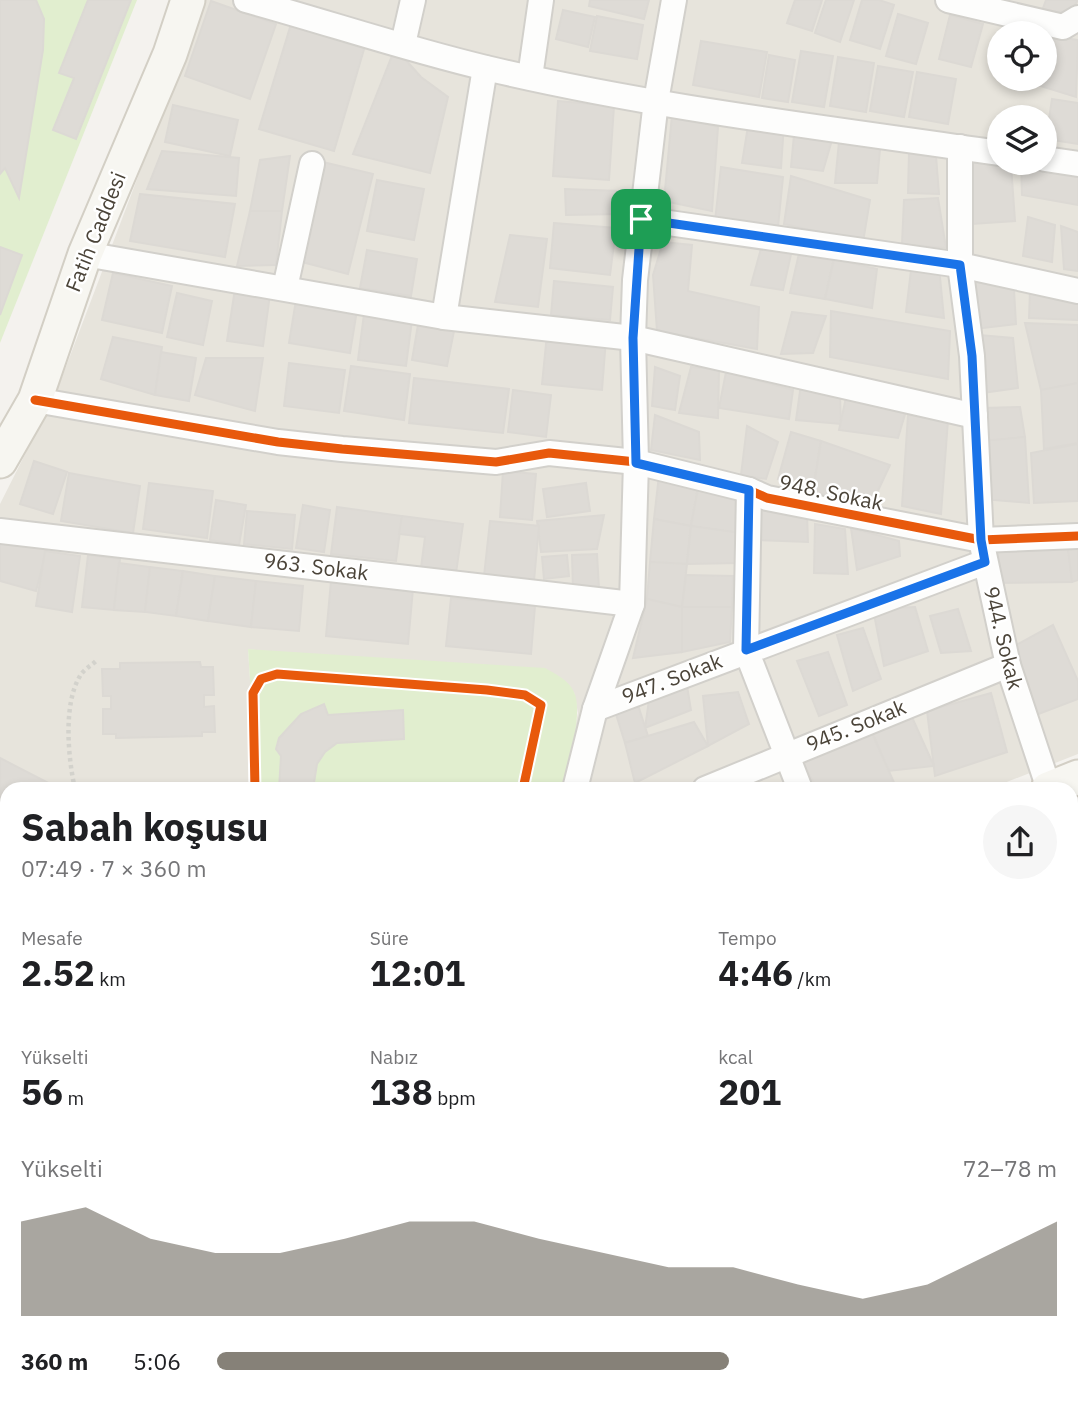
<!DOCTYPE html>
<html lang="tr">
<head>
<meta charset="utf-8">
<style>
	body { margin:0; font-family:"IBM Plex Sans",sans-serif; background:#f6f6f6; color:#202124; height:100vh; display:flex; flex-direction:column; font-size:26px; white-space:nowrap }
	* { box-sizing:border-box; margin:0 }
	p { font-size:23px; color:#757577 }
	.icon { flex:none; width:38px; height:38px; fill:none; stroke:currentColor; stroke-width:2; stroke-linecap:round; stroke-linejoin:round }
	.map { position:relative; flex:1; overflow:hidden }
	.sheet { position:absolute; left:0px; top:782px; width:1078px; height:621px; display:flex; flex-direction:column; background:#fff; border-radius:21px 21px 0 0; box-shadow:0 4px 10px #0003 }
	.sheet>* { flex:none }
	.fabs { position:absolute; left:987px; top:21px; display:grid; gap:14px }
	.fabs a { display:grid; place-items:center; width:70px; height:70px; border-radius:50%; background:#fff; box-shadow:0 4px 10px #0003; font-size:35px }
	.pin { position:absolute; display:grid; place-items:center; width:60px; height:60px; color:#fff; margin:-30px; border-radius:14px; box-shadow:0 4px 10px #0006 }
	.round { display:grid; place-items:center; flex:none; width:74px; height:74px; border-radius:37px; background:#f6f6f6 }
	.head { display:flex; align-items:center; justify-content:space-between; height:119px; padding:0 21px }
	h1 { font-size:38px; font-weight:700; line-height:52px }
	.stats { display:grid; grid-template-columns:repeat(3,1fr); gap:10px; height:119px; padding:7px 21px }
	.stats div { display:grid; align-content:center }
	.stats b { font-size:35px; font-weight:700 }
	.stats small { font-size:19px; font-weight:400 }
	.stats p { font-size:19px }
	.chart { height:196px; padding:14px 21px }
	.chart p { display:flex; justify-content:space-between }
	.chart svg { width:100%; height:126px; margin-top:7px; fill:#868178; opacity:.7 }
	ul { padding:0 21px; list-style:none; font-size:23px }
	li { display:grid; grid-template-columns:112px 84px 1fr; align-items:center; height:52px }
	li i { height:18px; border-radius:9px; background:#868178 }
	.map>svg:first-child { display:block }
	.residential { fill:#e7e4dc; fill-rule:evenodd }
	.green { fill:#e1eecf }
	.building { fill:#dedbd6; stroke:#dcd9d4; stroke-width:2 }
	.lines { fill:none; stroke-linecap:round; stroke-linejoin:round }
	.street-casing { stroke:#d2d0cb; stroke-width:28 }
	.secondary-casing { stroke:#d3cfc5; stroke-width:37 }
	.path { stroke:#d3d2cc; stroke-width:4.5; stroke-dasharray:3.5 3.5; stroke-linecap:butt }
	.street { stroke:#fdfdfc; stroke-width:24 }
	.secondary { stroke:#f7f6f1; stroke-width:33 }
	.cycleway-casing { stroke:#fff; stroke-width:13 }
	.cycleway { stroke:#e8590c; stroke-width:9 }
	.route-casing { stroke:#fff; stroke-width:14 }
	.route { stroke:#1a73e8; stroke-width:9 }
	.labels { text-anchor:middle; stroke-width:5; stroke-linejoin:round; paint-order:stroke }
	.street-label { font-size:21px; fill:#4b4439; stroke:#fff }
</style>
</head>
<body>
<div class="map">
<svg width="1078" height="1403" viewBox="0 0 1078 1403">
	<rect width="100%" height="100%" fill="#f4f2ee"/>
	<g class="residential">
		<path d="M205 0H1078V754L989 789H563L578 713 574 692 248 649 257 789H7V1175L0 1179V504L56 393ZM999 33H1045V79H999ZM999 117H1045V163H999Z"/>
		<polygon points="1078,802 1078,1403 0,1403 0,1235 7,1232 7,1396 1071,1396 1071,805"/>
	</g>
	<g class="green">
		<polygon points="0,0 137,0 0,343"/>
		<path d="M248 649 545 668C555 674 569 680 574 692 584 713 567 766 563 789H257Z"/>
	</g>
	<g class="building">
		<polygon points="0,0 36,0 44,19 43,50 19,198 5,168 0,174"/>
		<polygon points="88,0 131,0 76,139 53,130 74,78 59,73"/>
		<polygon points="590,0 649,0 644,19 589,6"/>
		<polygon points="795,0 822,0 812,31 787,23"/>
		<polygon points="826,0 854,0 840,42 815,33"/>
		<polygon points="862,0 879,0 894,5 880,49 850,40"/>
		<polygon points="1046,0 1078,0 1071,12 1042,11"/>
		<polygon points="211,1 276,24 250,99 185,76"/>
		<polygon points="563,10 595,17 588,47 556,39"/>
		<polygon points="898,14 928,23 916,64 886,56"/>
		<polygon points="950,15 983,24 971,67 939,59"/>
		<polygon points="597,16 643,25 637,59 590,51"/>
		<polygon points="291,24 365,46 334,151 259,129"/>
		<polygon points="1045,35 1078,40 1076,97 1018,79 1045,79"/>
		<polygon points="701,41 767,52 759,97 693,85"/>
		<polygon points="395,48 421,77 448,97 430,173 353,154"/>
		<polygon points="801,51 833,56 824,107 792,102"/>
		<polygon points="769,55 795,60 788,102 762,98"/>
		<polygon points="838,57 874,63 866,112 830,106"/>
		<polygon points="878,66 913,72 904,117 870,111"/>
		<polygon points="917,72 956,79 948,124 909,117"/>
		<polygon points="1052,99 1078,103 1078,144 1046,139"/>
		<polygon points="558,101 614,106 609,180 553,176"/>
		<polygon points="173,105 238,120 230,156 165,142"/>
		<polygon points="672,115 718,127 712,211 664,201"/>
		<polygon points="784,124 781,168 742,163 748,126"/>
		<polygon points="794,135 832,140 823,171 791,167"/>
		<polygon points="839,142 880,149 877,183 835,183"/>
		<polygon points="162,151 239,158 236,196 147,189"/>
		<polygon points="909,153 936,156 939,194 908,193"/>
		<polygon points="967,155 1011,165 1015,221 972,224"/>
		<polygon points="290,156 282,211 250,211 260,160"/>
		<polygon points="323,162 373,174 348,274 298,261"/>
		<polygon points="1021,163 1078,167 1078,205 1022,195"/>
		<polygon points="721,167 783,177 778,227 715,221"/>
		<polygon points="791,176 870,200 863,242 784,224"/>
		<polygon points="377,180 424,189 414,240 367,231"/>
		<polygon points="565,189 620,191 620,214 566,215"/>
		<polygon points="140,194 235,204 225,257 130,241"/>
		<polygon points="938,198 946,248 902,244 904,200"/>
		<polygon points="250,211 282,211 276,265 237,266"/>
		<polygon points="1028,217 1055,225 1052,262 1023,256"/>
		<polygon points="554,223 616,228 610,275 550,268"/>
		<polygon points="1061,226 1078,232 1078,271 1064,269"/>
		<polygon points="510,235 547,239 538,307 495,302"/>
		<polygon points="794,241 783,290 751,285 762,245"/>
		<polygon points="663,242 692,245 688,291 759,307 757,349 657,331 653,275"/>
		<polygon points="0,247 22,255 0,315"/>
		<polygon points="800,249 834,259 825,299 790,293"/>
		<polygon points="367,250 417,259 411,296 360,288"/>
		<polygon points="834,259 877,269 872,308 825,299"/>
		<polygon points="912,262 939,267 944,318 906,312"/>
		<polygon points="113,273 172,286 162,333 102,320"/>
		<polygon points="973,278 1014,290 1016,324 975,329"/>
		<polygon points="554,281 613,287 610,320 551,315"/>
		<polygon points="235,289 270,294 263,346 227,341"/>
		<polygon points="1030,290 1078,301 1078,320 1029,318"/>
		<polygon points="177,293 212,301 203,345 167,337"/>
		<polygon points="297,294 358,304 350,353 289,343"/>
		<polygon points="831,311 950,331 948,379 830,357"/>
		<polygon points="792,312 826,316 813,353 781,354"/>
		<polygon points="364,314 412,320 406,366 358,360"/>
		<polygon points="419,319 455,326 447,366 412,360"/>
		<polygon points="1025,323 1078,325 1078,383 1041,390"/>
		<polygon points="547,334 606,339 602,390 542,384"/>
		<polygon points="979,335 1013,338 1018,388 982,393"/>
		<polygon points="113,337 162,347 155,395 101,379"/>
		<polygon points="161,352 196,358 189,401 155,395"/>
		<polygon points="206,358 263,358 255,411 195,395"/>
		<polygon points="289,363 345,370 339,413 284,406"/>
		<polygon points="351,366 410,374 404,420 344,411"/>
		<polygon points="655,367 680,376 675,410 652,406"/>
		<polygon points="691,367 719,370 718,418 679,413"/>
		<polygon points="726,372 793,390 789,419 719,408"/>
		<polygon points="414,378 509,389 503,433 409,423"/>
		<polygon points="1078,383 1078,443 1044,449 1041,390"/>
		<polygon points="801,384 840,396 841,424 796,420"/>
		<polygon points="848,388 909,401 898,438 839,430"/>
		<polygon points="513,390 551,395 546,437 508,432"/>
		<polygon points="1020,407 1025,437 987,441 983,408"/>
		<polygon points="655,415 699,432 700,460 651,450"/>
		<polygon points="908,415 948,420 941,514 902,506"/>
		<polygon points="747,426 778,442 766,479 741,475"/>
		<polygon points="791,432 821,441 813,491 778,479"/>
		<polygon points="1025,437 1029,503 983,499 982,441"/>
		<polygon points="821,441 890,465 869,510 813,491"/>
		<polygon points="1078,444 1078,501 1034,503 1031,453"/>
		<polygon points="34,461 67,472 53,514 20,504"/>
		<polygon points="503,471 536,474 532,520 500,517"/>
		<polygon points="69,473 140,486 133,533 61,521"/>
		<polygon points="659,475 698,488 691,526 654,519"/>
		<polygon points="149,483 213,491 207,538 143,529"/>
		<polygon points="586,483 590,511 547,517 543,489"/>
		<polygon points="698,488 741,498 741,533 691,526"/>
		<polygon points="216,500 246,505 239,545 210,540"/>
		<polygon points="303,505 330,510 324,552 296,548"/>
		<polygon points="337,507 402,516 396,561 331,554"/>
		<polygon points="760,509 807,515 808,542 755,540"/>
		<polygon points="247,511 295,515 292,549 244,544"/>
		<polygon points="604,515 597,549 541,552 537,521"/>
		<polygon points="402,516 463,524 456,573 421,568 425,537 399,534"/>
		<polygon points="654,519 691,526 687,564 650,562"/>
		<polygon points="490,521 539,526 534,581 484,576"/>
		<polygon points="815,524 845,529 848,574 814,573"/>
		<polygon points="691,526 741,533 739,563 687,564"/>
		<polygon points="851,528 899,541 900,556 857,570"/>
		<polygon points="0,535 47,548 36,591 0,581"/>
		<polygon points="989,548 1068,549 1072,582 989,583"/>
		<polygon points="1078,548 1078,580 1072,582 1068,549"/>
		<polygon points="45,551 80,556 72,612 36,606"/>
		<polygon points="597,554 599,588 573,589 572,555"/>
		<polygon points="88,555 120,559 114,610 82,607"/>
		<polygon points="567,555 569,576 544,579 542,557"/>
		<polygon points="650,562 687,564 682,607 647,599"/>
		<polygon points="119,563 150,567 145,612 114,610"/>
		<polygon points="150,567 183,571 176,616 145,612"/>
		<polygon points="183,571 215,576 208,621 176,616"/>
		<polygon points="686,575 733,576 732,607 682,607"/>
		<polygon points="215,576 256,581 251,627 208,621"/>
		<polygon points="256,581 303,586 299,631 251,627"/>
		<polygon points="331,581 413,589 408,644 326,636"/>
		<polygon points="451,598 535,606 531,654 446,646"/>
		<polygon points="647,599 682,607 682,652 633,658"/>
		<polygon points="682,607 732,607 730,642 682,652"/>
		<polygon points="915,607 928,651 884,666 873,609"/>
		<polygon points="958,609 971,651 941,653 930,616"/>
		<polygon points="1053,625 1078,681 1078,699 1036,715 1005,651"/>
		<polygon points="863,628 881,679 853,691 837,635"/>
		<polygon points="828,652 847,705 819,716 797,661"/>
		<polygon points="200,662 201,667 213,667 214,695 204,695 204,707 214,706 215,732 202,732 202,736 116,738 116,734 103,734 103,709 111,709 111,696 103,696 102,669 120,669 120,663"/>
		<polygon points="687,686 691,710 645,728 649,700"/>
		<polygon points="738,692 749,724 708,746 703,696"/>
		<polygon points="991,693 1007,752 935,776 927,711"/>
		<polygon points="324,704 328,715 403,710 404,739 337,743 325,752 317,764 313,789 279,789 281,756 276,749 279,738 301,714"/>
		<polygon points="638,705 648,736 625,743 615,711"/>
		<polygon points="911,715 934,766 888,771 872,733"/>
		<polygon points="694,722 708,746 635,783 625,743"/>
		<polygon points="872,733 896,787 817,789 802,762"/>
		<polygon points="0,758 58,788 7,789 7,888 1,900"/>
		<polygon points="1071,1041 1078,1055 1078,1098 1071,1100"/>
		<polygon points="7,1058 7,1135 2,1137 0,1061"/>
		<polygon points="1078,1179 1078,1263 1071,1264 1071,1180"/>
		<polygon points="7,1217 7,1279 0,1280 0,1222"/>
		<polygon points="1078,1283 1078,1374 1071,1376 1071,1284"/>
		<polygon points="7,1292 7,1332 0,1333 0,1294"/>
		<polygon points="399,1396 482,1396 483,1403 400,1403"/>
		<polygon points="519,1396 590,1396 591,1403 519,1403"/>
		<polygon points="609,1396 686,1396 687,1403 610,1403"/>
		<polygon points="821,1396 868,1396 869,1403 822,1403"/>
		<polygon points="880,1396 932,1396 934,1403 881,1403"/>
		<polygon points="963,1396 1009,1396 1010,1403 964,1403"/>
	</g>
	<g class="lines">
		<defs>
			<g id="street">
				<path d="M246 0C326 22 406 49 486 68 655 108 828 128 999 153"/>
				<polyline points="948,0 1063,27 1078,18"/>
				<polyline points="403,44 413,0"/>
				<polyline points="530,77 541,0"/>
				<polyline points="960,147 960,265 972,356 981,540 1008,665 1049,789"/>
				<polyline points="1045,159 1078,164"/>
				<polyline points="641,219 960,265 1078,291"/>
				<polyline points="85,254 444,317 633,338 975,416"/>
				<polyline points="285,288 312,164"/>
				<polyline points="444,317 485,68"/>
				<polyline points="35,400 278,442 342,449 496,462 549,453 636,462 749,490 767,498 981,540 1078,536"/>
				<polyline points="749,490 746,650 800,789"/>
				<polyline points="0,531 632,604"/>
				<polyline points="595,709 985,562"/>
				<polyline points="575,789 595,709 632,604 636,462 633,338 635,280 656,101 674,0"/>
				<polyline points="705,789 1008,665"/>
				<polyline points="1071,849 1078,868"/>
				<polyline points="0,1030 7,1027"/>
				<polyline points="1071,1143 1078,1141"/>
				<polyline points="511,1396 512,1403"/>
				<polyline points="808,1396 810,1403"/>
				<polyline points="960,1396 961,1403"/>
			</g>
			<g id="secondary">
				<polyline points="0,461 35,400 85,254 170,54 188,0"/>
				<polyline points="1048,789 1078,777"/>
				<polyline points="0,1206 7,1202"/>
			</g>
		</defs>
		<use href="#street" class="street-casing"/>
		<use href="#secondary" class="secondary-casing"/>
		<g class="path">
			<path d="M75 789C68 758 63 704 80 676 83 670 92 665 96 661"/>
			<polyline points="0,933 7,935"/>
		</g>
		<use href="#street" class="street"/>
		<use href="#secondary" class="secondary"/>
		<defs>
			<g id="cycleway">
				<polyline points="35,400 278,442 342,449 496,462 549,453 636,462 749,490 767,498 981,540 1078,536"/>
				<polyline points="255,789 253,693 261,679 277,674 487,690 525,695 541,705 523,789"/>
			</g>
		</defs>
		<use href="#cycleway" class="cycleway-casing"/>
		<use href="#cycleway" class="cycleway"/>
	</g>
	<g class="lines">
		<defs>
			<polygon id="route" points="641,219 960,265 972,356 981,540 985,562 746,650 749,490 636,463 633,338"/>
		</defs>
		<use href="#route" class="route-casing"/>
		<use href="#route" class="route"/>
	</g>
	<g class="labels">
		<g class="street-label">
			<text transform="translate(96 232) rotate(-68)" y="7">Fatih Caddesi</text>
			<text transform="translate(831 493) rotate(12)" y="7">948. Sokak</text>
			<text transform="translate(316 567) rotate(7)" y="7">963. Sokak</text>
			<text transform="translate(1003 638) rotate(76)" y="7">944. Sokak</text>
			<text transform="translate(672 679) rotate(-21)" y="7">947. Sokak</text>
			<text transform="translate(856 726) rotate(-22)" y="7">945. Sokak</text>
		</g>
	</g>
</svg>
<div class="fabs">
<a><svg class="icon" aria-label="locate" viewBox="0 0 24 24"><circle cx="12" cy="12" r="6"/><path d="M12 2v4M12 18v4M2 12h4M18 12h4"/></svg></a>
<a><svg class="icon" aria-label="layers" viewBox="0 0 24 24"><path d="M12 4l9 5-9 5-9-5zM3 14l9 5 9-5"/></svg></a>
</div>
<div class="pin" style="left:641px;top:219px;background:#1e9e55"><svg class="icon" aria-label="arrive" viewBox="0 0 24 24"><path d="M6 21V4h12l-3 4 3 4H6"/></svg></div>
<section class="sheet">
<div class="head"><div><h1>Sabah koşusu</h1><p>07:49 · 7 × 360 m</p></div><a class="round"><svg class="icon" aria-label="share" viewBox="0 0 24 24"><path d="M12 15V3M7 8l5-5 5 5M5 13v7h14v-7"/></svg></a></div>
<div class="stats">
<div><p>Mesafe</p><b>2.52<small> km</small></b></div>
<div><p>Süre</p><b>12:01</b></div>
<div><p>Tempo</p><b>4:46<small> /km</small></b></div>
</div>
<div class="stats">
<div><p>Yükselti</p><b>56<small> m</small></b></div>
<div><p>Nabız</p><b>138<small> bpm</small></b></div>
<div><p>kcal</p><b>201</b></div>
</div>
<div class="chart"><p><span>Yükselti</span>72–78 m</p>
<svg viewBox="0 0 160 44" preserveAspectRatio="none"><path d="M0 44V11L10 6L20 17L30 22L40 22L50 17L60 11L70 11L80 17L90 22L100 27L110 27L120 33L130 38L140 33L150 22L160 11V44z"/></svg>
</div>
<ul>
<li><b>360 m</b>5:06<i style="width:61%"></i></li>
</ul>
</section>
</div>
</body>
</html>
